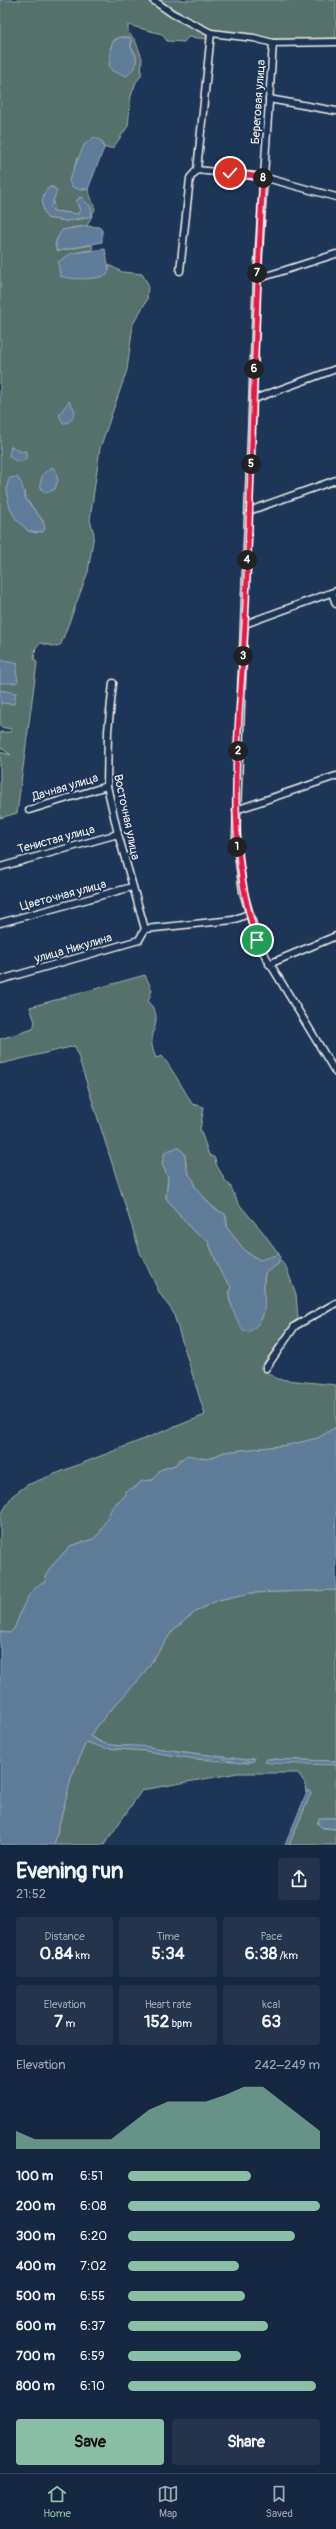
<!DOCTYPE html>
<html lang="en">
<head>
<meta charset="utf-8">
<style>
	body { margin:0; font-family:Pangolin,sans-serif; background:#23344c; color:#f1f3f6; height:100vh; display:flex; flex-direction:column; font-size:15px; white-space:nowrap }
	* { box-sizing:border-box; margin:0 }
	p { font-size:13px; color:#9ea6b1 }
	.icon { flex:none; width:22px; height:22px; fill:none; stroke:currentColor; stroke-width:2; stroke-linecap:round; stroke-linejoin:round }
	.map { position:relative; height:1845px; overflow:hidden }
	.details { display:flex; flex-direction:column; background:#162841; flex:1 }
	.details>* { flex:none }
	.pin { position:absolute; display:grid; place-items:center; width:34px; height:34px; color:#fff; margin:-17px; border:2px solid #fff; border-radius:50%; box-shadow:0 1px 4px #0007 }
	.km { position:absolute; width:20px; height:20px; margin:-10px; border-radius:50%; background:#222; color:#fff; font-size:11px; line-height:20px; text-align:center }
	.round { display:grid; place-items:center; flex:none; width:42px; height:42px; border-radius:4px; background:#23344c }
	.summary { display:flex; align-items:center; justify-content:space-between; height:68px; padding:0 16px }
	h1 { font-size:22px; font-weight:800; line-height:30px }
	.stats { display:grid; grid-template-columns:repeat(3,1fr); gap:6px; height:68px; padding:4px 16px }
	.stats div { display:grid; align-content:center; border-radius:4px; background:#23344c; text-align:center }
	.stats b { font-size:17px; font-weight:800 }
	.stats small { font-size:11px; font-weight:400 }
	.stats p { font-size:11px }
	.chart { height:112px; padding:8px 16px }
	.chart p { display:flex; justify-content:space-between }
	.chart svg { width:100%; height:72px; margin-top:4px; fill:#8abfa5; opacity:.7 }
	.action { display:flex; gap:8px; margin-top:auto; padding:8px 16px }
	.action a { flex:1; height:46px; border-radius:4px; background:#8abfa5; color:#111; font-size:16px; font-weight:800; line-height:46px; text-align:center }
	.action a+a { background:#23344c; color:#f1f3f6 }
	ul { padding:0 16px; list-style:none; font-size:13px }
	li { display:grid; grid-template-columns:64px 48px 1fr; align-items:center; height:30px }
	li i { height:10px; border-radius:5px; background:#8abfa5 }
	.tab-bar { display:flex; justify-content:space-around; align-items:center; height:56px; border-top:1px solid #35445a; background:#162841; font-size:11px; color:#9ea6b1 }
	.tab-bar a { display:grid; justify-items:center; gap:2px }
	.tab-bar .on { color:#8abfa5 }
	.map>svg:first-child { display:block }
	.green { fill:#57706c; stroke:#a6b0aa; fill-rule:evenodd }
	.water { fill:#5e7b99; stroke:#9aaab9 }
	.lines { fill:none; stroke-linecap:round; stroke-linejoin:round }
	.minor-casing { stroke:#f4f1e8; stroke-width:9 }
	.minor { stroke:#1d3557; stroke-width:6 }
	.route-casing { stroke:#fff; stroke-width:8 }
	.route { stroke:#e11d48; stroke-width:5 }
	.labels { text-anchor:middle; stroke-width:4; stroke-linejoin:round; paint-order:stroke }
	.street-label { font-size:12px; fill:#f4f1e8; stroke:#1d3557 }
</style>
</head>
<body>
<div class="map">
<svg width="336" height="1845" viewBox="0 0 336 1845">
	<rect width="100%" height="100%" fill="#1d3557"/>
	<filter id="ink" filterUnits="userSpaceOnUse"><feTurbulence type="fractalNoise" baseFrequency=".025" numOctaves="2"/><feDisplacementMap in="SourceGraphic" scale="8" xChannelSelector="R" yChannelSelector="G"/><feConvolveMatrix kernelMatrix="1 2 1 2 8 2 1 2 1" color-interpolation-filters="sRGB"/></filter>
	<g filter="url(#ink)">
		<g class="green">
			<path d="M0 0H148L176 19 209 33 208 39 188 37 184 42 167 41 162 34 128 25V32L135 40 142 58 141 76 136 82 131 96 128 126 113 148H104L102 141 77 159 73 171 82 190 88 189 95 209 87 226C71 228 58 227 55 246L58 251 92 245 93 247 91 250C67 253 68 254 60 276L94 278 109 269V265L122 272 142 274 148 284 147 300 133 324 127 370 100 448 90 520 94 534 88 572 61 644 57 647 41 643 36 647 34 658 37 663 17 813 0 818V752L11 755 0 747V732H11V729L0 727ZM120 37H129L132 41 131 47 136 54V63L110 49 114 40ZM50 187H54L53 211 78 214 80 210 76 201 80 197 91 207 87 218 66 221 47 218 46 190ZM25 491 26 499 44 522 37 533 28 531 12 513Z"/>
			<polygon points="158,0 336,0 336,38 273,39 209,29"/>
			<path d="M145 975 152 990 148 1002C162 1015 154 1025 152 1040 151 1045 154 1053 156 1058L162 1056C165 1058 190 1099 192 1104L204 1107 200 1129 209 1155 215 1158 216 1164 226 1182 230 1185 238 1203 262 1231 279 1254 262 1261 246 1252 227 1228V1217C205 1203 186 1182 185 1154L165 1152 162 1164 168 1177 166 1198 188 1225 208 1241 221 1273 231 1286 229 1299 239 1322 262 1319 265 1272 278 1264 280 1260 286 1267 296 1294 298 1318 292 1324 260 1368 277 1379 336 1385V1427L318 1438 290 1445 224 1452 208 1459H180L175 1465 160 1470 153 1480 142 1481 123 1498 117 1502 99 1534 93 1539 70 1546 50 1568 44 1583C27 1588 21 1614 14 1629L10 1633 0 1632V1516L12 1496 27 1485 205 1415 173 1312 160 1294 140 1252 75 1046 0 1064V1039L33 1029 35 1022 30 1007Z"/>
			<polygon points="336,1590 336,1761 266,1759 336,1765 336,1818 322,1818 318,1821 318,1824 323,1828 336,1829 336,1845 289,1845 311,1793 308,1790 306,1793 305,1783 298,1773 238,1773 142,1790 104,1845 54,1845 71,1778 86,1742 116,1749 147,1751 196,1759 249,1763 254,1759 247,1760 148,1747 107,1745 90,1736 106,1715 142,1676 173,1630 195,1612 218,1600 250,1593"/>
		</g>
		<g class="water">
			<polygon points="120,37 131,38 131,47 137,59 134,68 127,76 112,71 109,65 112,43"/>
			<polygon points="94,137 102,141 104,148 88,189 77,189 71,186 69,180 84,145"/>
			<path d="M50 187 57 190 51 207 53 211 78 214 80 210 76 201 81 197 91 207 92 216 66 221 47 218C41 209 40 193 50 187Z"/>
			<polygon points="87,226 99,227 102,230 102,242 58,251 56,249 56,241 62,230"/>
			<path d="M105 249 109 269 107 275C94 280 73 280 60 276L58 262 72 253Z"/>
			<path d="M69 401 75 410C74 416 71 424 63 423L59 415Z"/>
			<polygon points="11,446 21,452 26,451 26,458 21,462 16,461 9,456"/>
			<path d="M52 467 55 470 58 480 55 489 46 493C38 488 40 482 43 474Z"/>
			<path d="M17 477C23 484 23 489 25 497 28 506 43 516 45 528L43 532 28 531C25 526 20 524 17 520 9 510 3 489 10 478Z"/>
			<polygon points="0,660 18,664 16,671 18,680 16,683 0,683"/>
			<polygon points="0,690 16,693 14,704 0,703"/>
			<path d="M178 1147 185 1154 186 1170 194 1181V1185L213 1208 225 1214 227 1228 246 1252 260 1260 279 1254 280 1257 278 1264 265 1273C260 1297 274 1314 249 1332L243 1331 235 1315 229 1298 231 1286 221 1273 208 1241 193 1231 166 1198 168 1177 162 1164 165 1152Z"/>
			<path d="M336 1427V1590L250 1593 218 1600 195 1612 173 1630 142 1676 106 1715 90 1736C108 1750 129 1744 149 1747 182 1752 214 1756 247 1760L254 1758V1761L241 1763 222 1759H196L147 1751 104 1748 86 1742 71 1778 54 1845H0V1632L10 1633 14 1629C21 1613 27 1588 44 1583L50 1568 70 1546 93 1539 99 1534 113 1506 126 1495 125 1491 136 1487 142 1481 153 1480 160 1470 175 1465 187 1455 208 1459 224 1452 289 1445 318 1438Z"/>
			<polygon points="266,1759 328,1761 336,1761 336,1765 270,1763 265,1762"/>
			<polygon points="308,1790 311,1793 289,1845 285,1845"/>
			<polygon points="319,1818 336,1818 336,1829 321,1827 318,1824"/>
		</g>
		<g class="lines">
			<defs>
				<g id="minor">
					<polyline points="153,0 173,14 211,33 254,38 273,43 336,42"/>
					<polyline points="273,43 257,279 236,837 243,892 260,947 336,1073"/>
					<polyline points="269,99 336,111"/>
					<polyline points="197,170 263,177 336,197"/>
					<polyline points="180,271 190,178 197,170 211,33"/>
					<polyline points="257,279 336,254"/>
					<polyline points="254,399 336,369"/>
					<polyline points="249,511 336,480"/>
					<polyline points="332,593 336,604"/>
					<polyline points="245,624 336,591"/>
					<polyline points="113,683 108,731 107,786 118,834 145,929"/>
					<polyline points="29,810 107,786"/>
					<polyline points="236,810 336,776"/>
					<polyline points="0,867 118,834"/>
					<polyline points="0,923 132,887"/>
					<polyline points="145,929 233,920 248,914"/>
					<polyline points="269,964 336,936"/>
					<polyline points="0,980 139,940 145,929"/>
					<polyline points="266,1368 295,1326 336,1303"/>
				</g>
			</defs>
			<use href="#minor" class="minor-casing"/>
			<use href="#minor" class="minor"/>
		</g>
	</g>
	<g class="lines" filter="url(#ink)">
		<defs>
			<path id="route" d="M230 173 263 177C254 326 252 475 245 623 240 729 222 837 257 940"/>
		</defs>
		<use href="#route" class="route-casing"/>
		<use href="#route" class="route"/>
	</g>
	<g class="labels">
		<g class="street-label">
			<text transform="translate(258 102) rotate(-86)" y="4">Береговая улица</text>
			<text transform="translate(65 787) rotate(-17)" y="4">Дачная улица</text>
			<text transform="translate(127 817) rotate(78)" y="4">Восточная улица</text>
			<text transform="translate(56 839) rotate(-15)" y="4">Тенистая улица</text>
			<text transform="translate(63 895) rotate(-15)" y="4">Цветочная улица</text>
			<text transform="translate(73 948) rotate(-16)" y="4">улица Никулина</text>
		</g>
	</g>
</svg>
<div class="pin" style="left:257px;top:940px;background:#1e9e55"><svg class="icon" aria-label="arrive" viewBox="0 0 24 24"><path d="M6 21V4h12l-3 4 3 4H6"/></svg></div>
<div class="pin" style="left:230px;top:173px;background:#d93025"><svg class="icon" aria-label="check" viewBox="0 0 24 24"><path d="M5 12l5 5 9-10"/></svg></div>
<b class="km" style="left:237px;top:847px">1</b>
<b class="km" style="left:238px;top:751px">2</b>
<b class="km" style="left:243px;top:656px">3</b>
<b class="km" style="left:247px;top:560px">4</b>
<b class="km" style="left:251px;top:464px">5</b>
<b class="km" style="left:254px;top:369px">6</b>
<b class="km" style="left:257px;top:273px">7</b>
<b class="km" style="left:263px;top:178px">8</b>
</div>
<section class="details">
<div class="summary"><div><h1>Evening run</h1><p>21:52</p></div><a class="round"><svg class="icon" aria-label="share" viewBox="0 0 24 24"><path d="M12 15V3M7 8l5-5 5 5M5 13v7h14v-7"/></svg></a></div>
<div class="stats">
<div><p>Distance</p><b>0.84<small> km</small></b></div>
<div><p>Time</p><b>5:34</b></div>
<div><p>Pace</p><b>6:38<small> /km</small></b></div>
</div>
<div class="stats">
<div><p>Elevation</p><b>7<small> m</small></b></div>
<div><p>Heart rate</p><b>152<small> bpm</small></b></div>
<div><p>kcal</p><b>63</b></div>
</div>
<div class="chart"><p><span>Elevation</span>242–249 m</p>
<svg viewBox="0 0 160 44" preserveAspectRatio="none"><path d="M0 44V33L10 38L20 38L30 38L40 38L50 38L60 29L70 20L80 15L90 15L100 15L110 11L120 6L130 6L140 15L150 24L160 33V44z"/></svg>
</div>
<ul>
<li><b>100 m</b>6:51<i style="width:64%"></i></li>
<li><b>200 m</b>6:08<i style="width:100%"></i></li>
<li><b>300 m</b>6:20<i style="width:87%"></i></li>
<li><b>400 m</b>7:02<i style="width:58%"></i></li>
<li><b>500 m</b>6:55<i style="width:61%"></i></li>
<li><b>600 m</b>6:37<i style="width:73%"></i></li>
<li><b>700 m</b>6:59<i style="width:59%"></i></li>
<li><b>800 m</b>6:10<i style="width:98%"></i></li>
</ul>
<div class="action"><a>Save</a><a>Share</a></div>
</section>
<nav class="tab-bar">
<a class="on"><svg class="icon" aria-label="home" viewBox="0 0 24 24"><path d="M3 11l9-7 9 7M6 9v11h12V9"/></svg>Home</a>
<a><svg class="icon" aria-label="map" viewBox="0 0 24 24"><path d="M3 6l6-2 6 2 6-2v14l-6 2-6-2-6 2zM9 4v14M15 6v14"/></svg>Map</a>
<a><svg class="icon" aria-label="saved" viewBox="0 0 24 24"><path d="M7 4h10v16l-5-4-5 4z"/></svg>Saved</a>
</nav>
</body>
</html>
